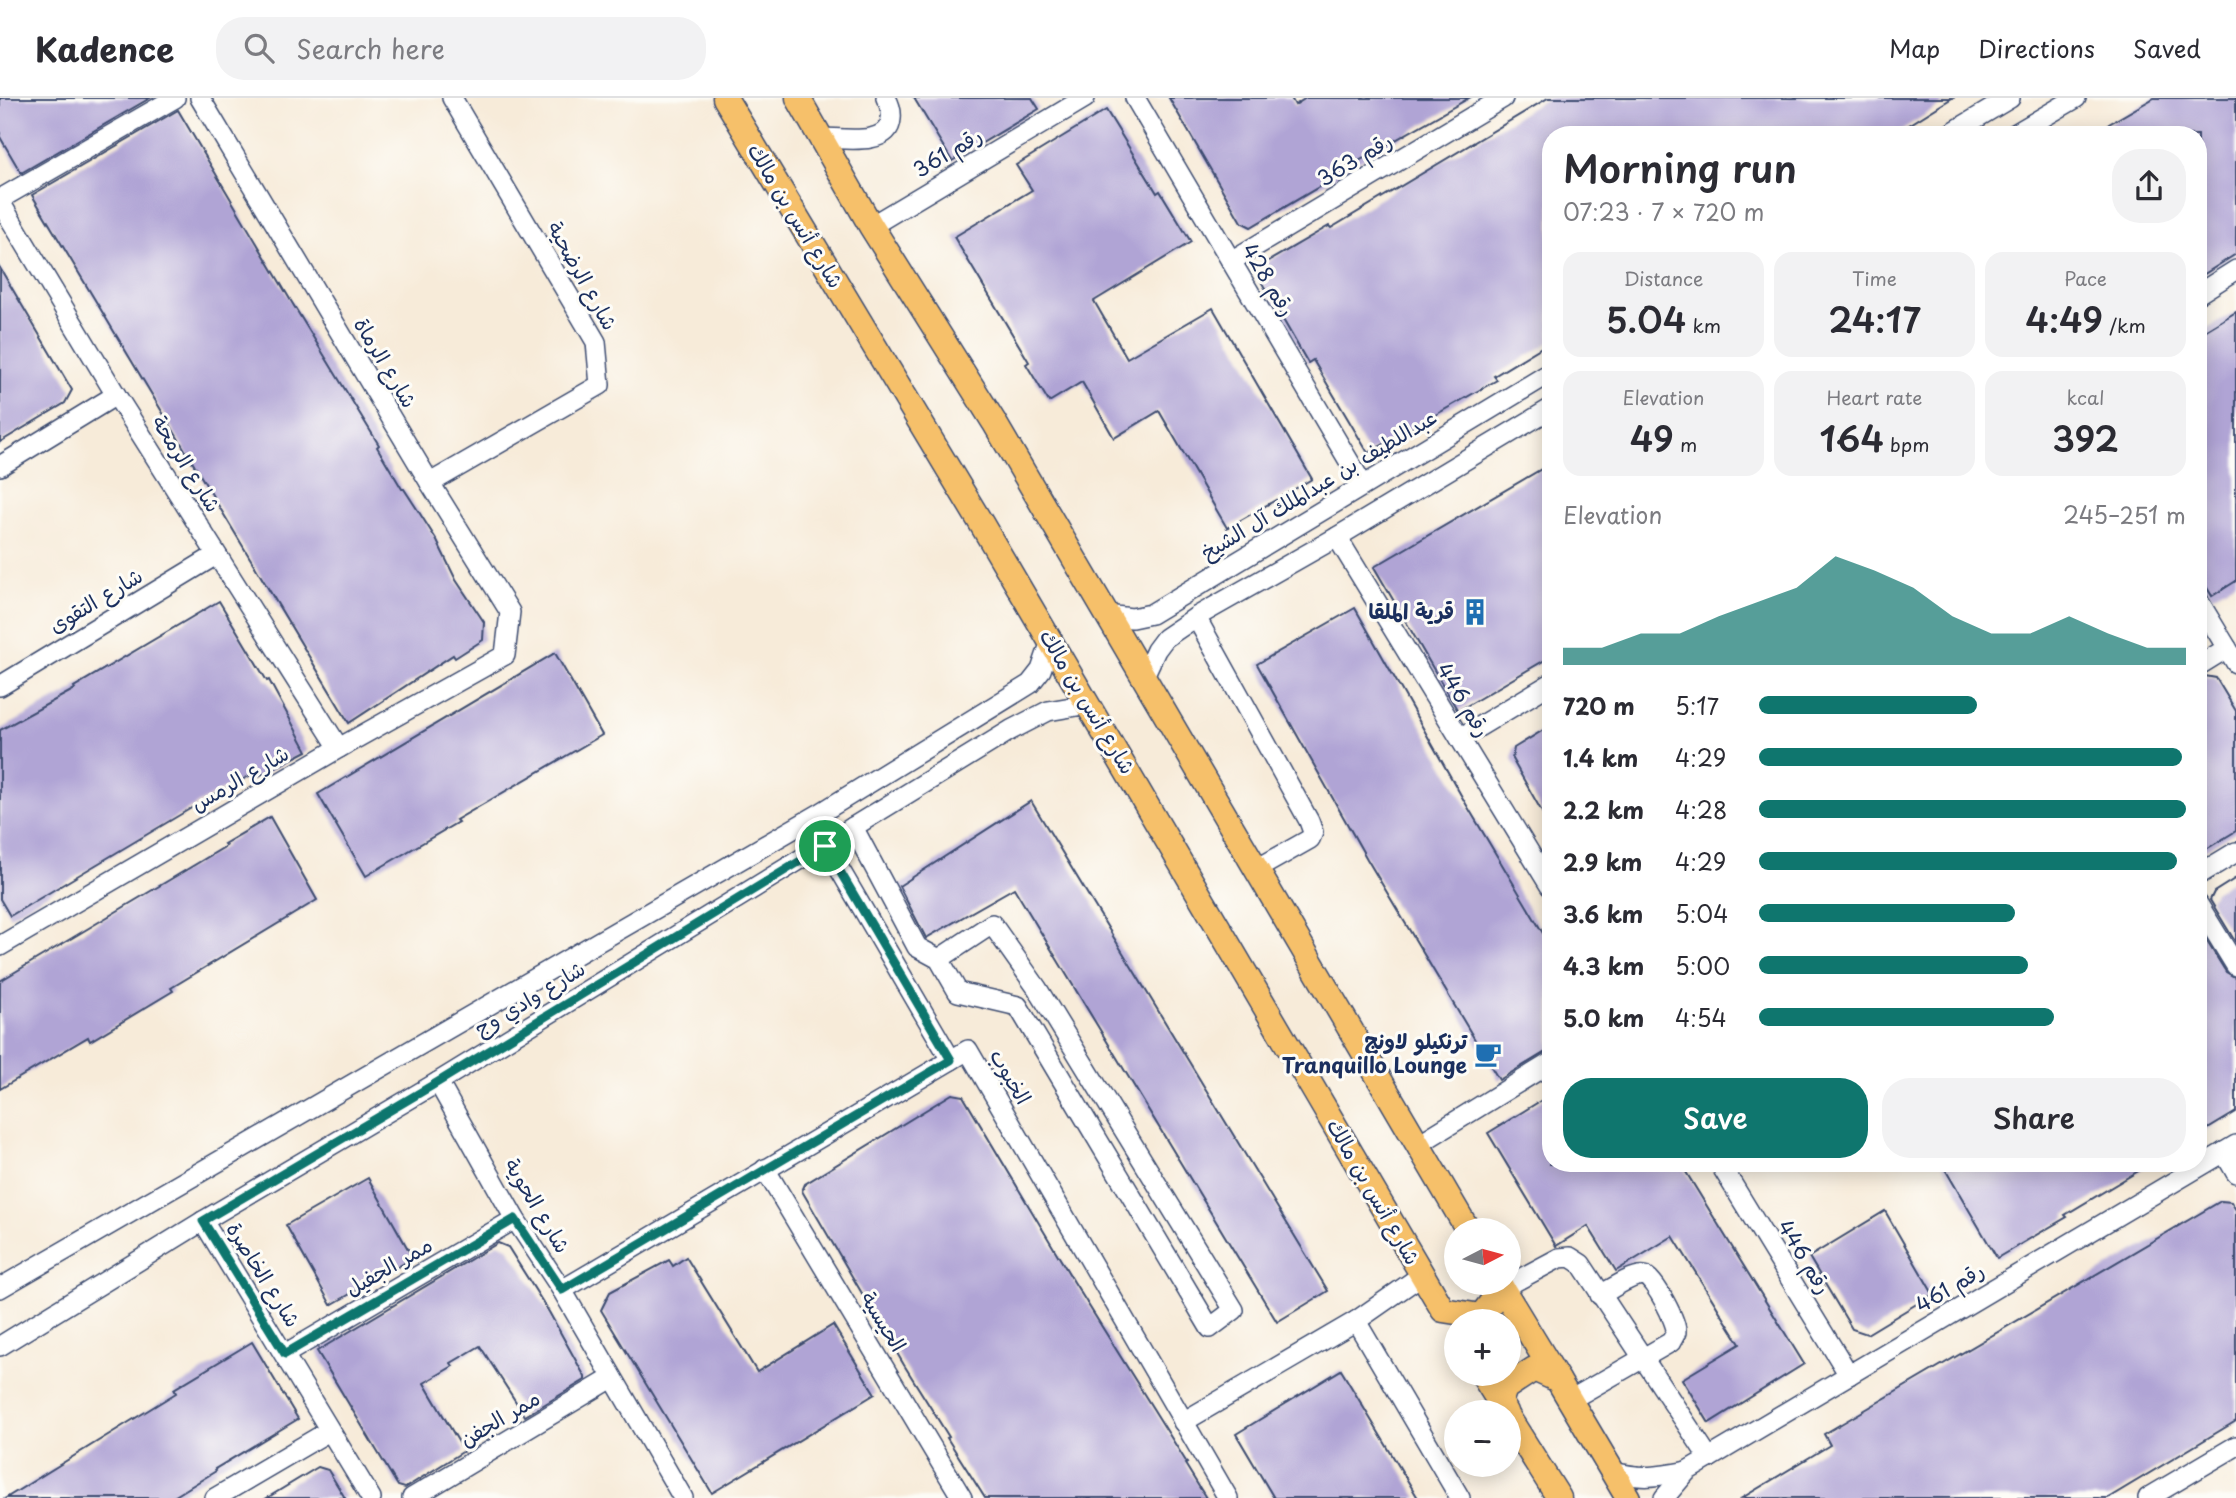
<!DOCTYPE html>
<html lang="en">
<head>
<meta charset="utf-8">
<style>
	body { margin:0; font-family:"Playpen Sans","Playpen Sans Arabic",sans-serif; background:#f2f2f3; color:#2b2b33; height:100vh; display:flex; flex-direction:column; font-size:26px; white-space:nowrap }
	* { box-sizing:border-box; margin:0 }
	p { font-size:23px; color:#7c7c81 }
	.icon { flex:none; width:38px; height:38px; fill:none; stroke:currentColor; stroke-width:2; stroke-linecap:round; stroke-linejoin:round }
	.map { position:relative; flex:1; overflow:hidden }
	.sheet { position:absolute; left:1542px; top:28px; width:665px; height:1046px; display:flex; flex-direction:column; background:#fff; border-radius:28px; box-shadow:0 4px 18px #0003 }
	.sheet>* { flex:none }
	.needle { width:46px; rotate:84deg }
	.buttons { position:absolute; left:1444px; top:1120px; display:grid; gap:14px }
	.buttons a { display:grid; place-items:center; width:77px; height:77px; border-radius:50%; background:#fff; box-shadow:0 4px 18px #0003; font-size:35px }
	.pin { position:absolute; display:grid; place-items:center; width:60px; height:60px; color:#fff; margin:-30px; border:4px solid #fff; border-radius:50%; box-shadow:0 2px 7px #0007 }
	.round { display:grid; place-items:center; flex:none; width:74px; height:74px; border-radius:28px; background:#f2f2f3 }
	.summary { display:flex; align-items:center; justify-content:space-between; height:119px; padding:0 21px }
	h1 { font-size:38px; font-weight:600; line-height:52px }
	.figures { display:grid; grid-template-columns:repeat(3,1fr); gap:10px; height:119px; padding:7px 21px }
	.figures div { display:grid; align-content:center; border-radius:18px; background:#f2f2f3; text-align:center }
	.figures b { font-size:35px; font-weight:600 }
	.figures small { font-size:19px; font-weight:400 }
	.figures p { font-size:19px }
	.chart { height:196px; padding:14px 21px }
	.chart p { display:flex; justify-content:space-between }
	.chart svg { width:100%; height:126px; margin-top:7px; fill:#0f766e; opacity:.7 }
	.button { display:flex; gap:14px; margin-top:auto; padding:14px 21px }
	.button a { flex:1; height:80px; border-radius:28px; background:#0f766e; color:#fff; font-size:28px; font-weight:600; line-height:80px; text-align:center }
	.button a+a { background:#f2f2f3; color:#2b2b33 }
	ul { padding:0 21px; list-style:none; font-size:23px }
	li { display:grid; grid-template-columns:112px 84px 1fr; align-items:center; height:52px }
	li i { height:18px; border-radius:9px; background:#0f766e }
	header { display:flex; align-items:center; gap:42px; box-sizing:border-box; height:98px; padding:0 35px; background:#fff; border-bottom:2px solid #e1e1e2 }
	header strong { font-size:33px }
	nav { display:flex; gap:38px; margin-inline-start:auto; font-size:24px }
	.search { width:490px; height:63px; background:#f2f2f3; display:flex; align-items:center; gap:18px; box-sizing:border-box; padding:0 24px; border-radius:28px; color:#7c7c81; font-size:26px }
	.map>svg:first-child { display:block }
	.building { fill:#b0a4d5 }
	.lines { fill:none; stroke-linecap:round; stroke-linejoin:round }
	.minor-casing { stroke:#3c4b70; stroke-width:22 }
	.major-casing { stroke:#3c4b70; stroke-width:27 }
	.minor { stroke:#fff; stroke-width:19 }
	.major { stroke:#f6c06b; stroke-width:24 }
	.route-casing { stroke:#fff; stroke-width:14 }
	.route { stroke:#0f766e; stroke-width:9 }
	.labels { text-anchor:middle; stroke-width:6; stroke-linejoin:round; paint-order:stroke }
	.street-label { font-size:21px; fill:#1b2f5e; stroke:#fdfcf7 }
	.poi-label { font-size:21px; font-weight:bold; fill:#1b2f5e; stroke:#fdfcf7; text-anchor:end }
</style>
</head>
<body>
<header>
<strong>Kadence</strong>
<div class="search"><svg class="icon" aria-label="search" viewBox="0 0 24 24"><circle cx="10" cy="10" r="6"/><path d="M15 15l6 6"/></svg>Search here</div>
<nav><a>Map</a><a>Directions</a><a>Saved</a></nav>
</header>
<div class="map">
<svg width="2236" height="1400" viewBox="0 0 2236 1400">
	<rect width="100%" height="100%" fill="#fdfcf7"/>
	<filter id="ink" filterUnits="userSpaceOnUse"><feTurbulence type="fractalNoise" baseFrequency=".0143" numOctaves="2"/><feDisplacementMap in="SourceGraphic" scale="14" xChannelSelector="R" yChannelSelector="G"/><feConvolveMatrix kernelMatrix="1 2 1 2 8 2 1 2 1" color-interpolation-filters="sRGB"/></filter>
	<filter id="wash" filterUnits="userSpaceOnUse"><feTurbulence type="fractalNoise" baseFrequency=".00686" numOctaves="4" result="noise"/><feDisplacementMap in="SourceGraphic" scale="28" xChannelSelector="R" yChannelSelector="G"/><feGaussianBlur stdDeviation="1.57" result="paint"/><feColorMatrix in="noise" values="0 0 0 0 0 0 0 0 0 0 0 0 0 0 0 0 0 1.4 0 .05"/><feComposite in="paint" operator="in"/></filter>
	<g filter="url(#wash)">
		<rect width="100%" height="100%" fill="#f7ebd9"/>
		<g id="blocks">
			<g class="building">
				<polygon points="0,0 150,0 21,75 0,39"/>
				<polygon points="914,0 1032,0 1039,11 952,63"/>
				<polygon points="1169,0 1291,0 1295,7 1306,0 1469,0 1338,75 1339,77 1251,129 1241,124"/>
				<polygon points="1548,0 1952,0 1893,37 1550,37 1550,244 1494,278 1497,282 1368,355 1313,262 1308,265 1258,178 1262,167 1329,128 1331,130"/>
				<polygon points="2154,0 2236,0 2236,156 2198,180 2198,37 2090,37"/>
				<polygon points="178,12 291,203 379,347 377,349 402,391 404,391 417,411 436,441 456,482 484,524 483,542 455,560 453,557 349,625 32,97"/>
				<polygon points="1106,12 1157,95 1160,93 1191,144 1094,203 1127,260 1213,210 1312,381 1227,430 1159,313 1114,340 1082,284 1049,304 1026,266 1029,264 954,139 1032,92 1016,67"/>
				<polygon points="0,170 72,292 65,305 0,344"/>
				<polygon points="2236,214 2236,483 2212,498 2198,475 2198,237"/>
				<polygon points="1550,366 1550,559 1458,613 1374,469"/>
				<polygon points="219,503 267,583 269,582 307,653 253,681 251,677 220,693 10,818 0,801 0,632 75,591 74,589"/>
				<polygon points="1355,510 1466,706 1550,847 1550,953 1544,955 1499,982 1367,761 1257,566"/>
				<polygon points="555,555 602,637 456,722 458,724 366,778 318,696"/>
				<polygon points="2205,578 2216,580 2236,613 2236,733 2198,756 2198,580"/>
				<polygon points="1550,628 1550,728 1512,661 1514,650"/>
				<polygon points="1031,703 1328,1193 1277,1224 1014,790 926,840 899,788"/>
				<polygon points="270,719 317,802 171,890 173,893 90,943 88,939 0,991 0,883 176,778 226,748 224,746"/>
				<polygon points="2236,780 2236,845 2210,802 2214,794"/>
				<polygon points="2198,829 2226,874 2236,880 2236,1014 2198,1037"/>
				<polygon points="952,996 963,998 1074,1184 1187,1365 1185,1366 1206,1400 985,1400 947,1340 949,1339 904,1267 802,1093 805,1086"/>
				<polygon points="1550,997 1550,1066 1681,1066 1804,1266 1709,1325 1682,1281 1740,1246 1673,1138 1616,1173 1588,1128 1556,1148 1488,1035"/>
				<polygon points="1942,1066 2150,1066 2065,1117 2067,1119 1997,1160"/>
				<polygon points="368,1080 413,1160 331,1207 286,1127"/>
				<polygon points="2221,1103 2231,1104 2236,1112 2236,1323 2108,1400 1742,1400 1830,1347 1824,1336"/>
				<polygon points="1885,1113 1933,1196 1867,1236 1852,1231 1809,1159"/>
				<polygon points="498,1145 508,1149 549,1214 585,1279 585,1282 525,1318 480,1248 451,1265 453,1268 424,1285 464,1353 405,1390 398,1388 317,1253"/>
				<polygon points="686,1159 757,1274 833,1227 875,1296 712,1395 601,1212 610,1194 669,1162 673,1168"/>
				<polygon points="252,1244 298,1321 215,1371 216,1373 172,1400 6,1400 176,1295 174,1291"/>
				<polygon points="1341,1272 1418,1400 1274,1400 1236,1336"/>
				<polygon points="318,1369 328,1372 345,1400 267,1400"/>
			</g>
		</g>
	</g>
	<g filter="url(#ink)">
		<use href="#blocks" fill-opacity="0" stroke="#3c4b70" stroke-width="2"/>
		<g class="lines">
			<defs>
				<g id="minor">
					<polyline points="1135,0 1363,387"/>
					<polyline points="1948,37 2010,0"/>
					<polyline points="2013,37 2076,0"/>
					<path d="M822 40C842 40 889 49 891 21 892 13 890 7 886 0"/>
					<polyline points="0,101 175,0"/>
					<polyline points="0,104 116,297 339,650"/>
					<polyline points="871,128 1085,0"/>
					<polyline points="1231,163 1503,0"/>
					<polyline points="2198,196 2236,172"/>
					<polyline points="0,368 116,297"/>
					<polyline points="430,385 600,287 596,244 452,0"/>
					<polyline points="1337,439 1550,788"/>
					<polyline points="2198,502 2236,565"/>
					<polyline points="1106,517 1132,520 1151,516 1550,275"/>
					<polyline points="1196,519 1309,723 1313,734 1310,741 1255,772"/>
					<polyline points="2198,568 2227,550"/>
					<polyline points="1143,580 1156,552 1165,540 1196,519 1337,439 1550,311"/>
					<polyline points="0,588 216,457"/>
					<polyline points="1460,640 1550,586"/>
					<polyline points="853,729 917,849 939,861 958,894 1018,908 1210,1230 1234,1212 1037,890 992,826 939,861"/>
					<polyline points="826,748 951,962"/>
					<polyline points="2198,777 2236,754"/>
					<polyline points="2198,806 2236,868"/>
					<polyline points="0,848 339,650 505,557 510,514 430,385 200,0"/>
					<polyline points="438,984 515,1121 562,1192 683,1400"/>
					<polyline points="1417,1047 1550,965"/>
					<polyline points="2224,1054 2236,1075"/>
					<polyline points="1720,1066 1849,1277"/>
					<polyline points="765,1071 962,1400"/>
					<polyline points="203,1123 371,1400"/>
					<polyline points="0,1190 819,716 1030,586 1041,572 1051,543"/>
					<polyline points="1503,1190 1559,1160 1570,1159 1581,1166 1709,1360"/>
					<polyline points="562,1192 968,952 1228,1400"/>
					<polyline points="1356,1223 1460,1400"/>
					<polyline points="0,1248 203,1123 438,984 1011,632 1048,613 1089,606"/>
					<polyline points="285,1256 515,1121"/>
					<path d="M1570 1302 1671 1244C1672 1241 1675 1238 1676 1234 1677 1224 1655 1182 1645 1178 1634 1175 1610 1192 1600 1197"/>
					<polyline points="1183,1324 1356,1223 1422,1177"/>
					<path d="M1612 1374C1643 1381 1656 1379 1687 1373"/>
					<polyline points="215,1400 329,1333"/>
					<polyline points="412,1400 612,1280"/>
					<polyline points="1664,1400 1687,1373 2236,1047"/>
					<polyline points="2148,1400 2236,1348"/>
				</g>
				<g id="major">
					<polyline points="725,0 981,425 1443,1212 1481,1218 1494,1201 1491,1185"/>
					<polyline points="798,0 871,128 994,324 1468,1132"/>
					<polyline points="1499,1185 1558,1282"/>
					<polyline points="1482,1276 1506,1314"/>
					<polyline points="1500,1305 1505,1290 1534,1271 1558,1282 1628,1400"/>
					<polyline points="1508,1319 1559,1400"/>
				</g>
			</defs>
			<use href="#minor" class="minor-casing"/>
			<use href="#major" class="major-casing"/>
			<use href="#minor" class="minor"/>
			<use href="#major" class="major"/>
		</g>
	</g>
	<g class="lines" filter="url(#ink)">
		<defs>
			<polygon id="route" points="825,748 951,962 562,1192 515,1121 285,1256 203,1123 438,984"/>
		</defs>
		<use href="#route" class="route-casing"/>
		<use href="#route" class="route"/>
	</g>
	<defs>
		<symbol id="building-bare" viewBox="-9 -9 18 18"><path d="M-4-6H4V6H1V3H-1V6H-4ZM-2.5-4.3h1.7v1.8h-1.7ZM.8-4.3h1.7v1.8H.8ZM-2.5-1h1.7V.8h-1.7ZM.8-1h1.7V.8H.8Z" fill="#1f6fb2" stroke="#fdfcf7" stroke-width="2.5" paint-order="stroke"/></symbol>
		<symbol id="cafe-bare" viewBox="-9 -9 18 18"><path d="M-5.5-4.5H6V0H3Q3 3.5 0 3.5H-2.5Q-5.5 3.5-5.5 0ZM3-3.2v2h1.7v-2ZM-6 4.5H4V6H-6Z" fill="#1f6fb2" stroke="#fdfcf7" stroke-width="2.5" paint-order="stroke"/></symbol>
	</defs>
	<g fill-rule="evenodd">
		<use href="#building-bare" x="1456" y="495" width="38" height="38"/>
		<use href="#cafe-bare" x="1469" y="937" width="38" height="38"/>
	</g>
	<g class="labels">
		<g class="street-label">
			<text transform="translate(948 55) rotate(-31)" y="7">رقم 361</text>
			<text transform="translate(1355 62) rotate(-31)" y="7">رقم 363</text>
			<text transform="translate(795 118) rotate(59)" y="7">شارع أنس بن مالك</text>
			<text transform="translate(582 178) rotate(61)" y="7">شارع الرضحية</text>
			<text transform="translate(1268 182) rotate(59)" y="7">رقم 428</text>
			<text transform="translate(385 265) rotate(59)" y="7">شارع الرماة</text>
			<text transform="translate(186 366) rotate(58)" y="7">شارع الرمحة</text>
			<text transform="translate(1319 387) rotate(-31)" y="7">عبداللطيف بن عبدالملك آل الشيخ</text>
			<text transform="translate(96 503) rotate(-31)" y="7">شارع التقوى</text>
			<text transform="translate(1463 602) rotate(59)" y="7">رقم 446</text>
			<text transform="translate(1087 604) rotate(59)" y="7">شارع أنس بن مالك</text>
			<text transform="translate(240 681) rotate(-30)" y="7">شارع الرمس</text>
			<text transform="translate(530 901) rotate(-31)" y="7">شارع وادي وج</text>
			<text transform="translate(1010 979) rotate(60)" y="7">الخبوب</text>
			<text transform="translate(1373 1094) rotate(60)" y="7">شارع أنس بن مالك</text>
			<text transform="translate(537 1108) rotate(59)" y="7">شارع الحوية</text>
			<text transform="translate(1804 1159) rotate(59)" y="7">رقم 446</text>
			<text transform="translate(389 1169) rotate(-30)" y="7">ممر الجفيل</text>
			<text transform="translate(263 1177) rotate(58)" y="7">شارع الخاصرة</text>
			<text transform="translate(1950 1190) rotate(-31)" y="7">رقم 461</text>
			<text transform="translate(883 1224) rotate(59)" y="7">الحيسية</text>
			<text transform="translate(500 1321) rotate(-31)" y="7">ممر الجفن</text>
		</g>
		<g class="poi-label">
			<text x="1454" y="521">قرية الملقا</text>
			<text x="1467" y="951">ترنكيلو لاونج<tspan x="1467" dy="24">Tranquillo Lounge</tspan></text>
		</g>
	</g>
</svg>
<div class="buttons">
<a><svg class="needle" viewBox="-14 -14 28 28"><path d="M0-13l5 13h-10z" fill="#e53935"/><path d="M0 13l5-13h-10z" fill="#7c7c81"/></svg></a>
<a>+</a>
<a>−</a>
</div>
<div class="pin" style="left:825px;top:748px;background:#1e9e55"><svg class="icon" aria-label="arrive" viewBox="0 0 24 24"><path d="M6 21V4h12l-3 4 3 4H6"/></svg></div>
<section class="sheet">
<div class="summary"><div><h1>Morning run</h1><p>07:23 · 7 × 720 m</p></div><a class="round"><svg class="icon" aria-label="share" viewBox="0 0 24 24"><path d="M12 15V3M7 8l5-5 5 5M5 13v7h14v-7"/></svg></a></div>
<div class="figures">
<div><p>Distance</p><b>5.04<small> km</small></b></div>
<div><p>Time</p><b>24:17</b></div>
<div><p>Pace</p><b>4:49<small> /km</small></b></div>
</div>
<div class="figures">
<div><p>Elevation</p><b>49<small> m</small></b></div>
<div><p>Heart rate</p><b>164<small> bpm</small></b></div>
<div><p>kcal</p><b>392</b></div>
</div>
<div class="chart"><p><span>Elevation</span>245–251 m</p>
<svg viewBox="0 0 160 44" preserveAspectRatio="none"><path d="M0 44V38L10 38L20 33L30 33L40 27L50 22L60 17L70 6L80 11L90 17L100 27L110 33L120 33L130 27L140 33L150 38L160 38V44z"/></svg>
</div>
<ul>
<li><b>720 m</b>5:17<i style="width:51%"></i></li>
<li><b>1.4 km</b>4:29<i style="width:99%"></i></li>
<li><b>2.2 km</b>4:28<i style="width:100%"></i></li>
<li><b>2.9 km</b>4:29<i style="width:98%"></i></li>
<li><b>3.6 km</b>5:04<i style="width:60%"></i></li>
<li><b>4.3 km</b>5:00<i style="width:63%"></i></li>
<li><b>5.0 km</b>4:54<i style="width:69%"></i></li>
</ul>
<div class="button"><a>Save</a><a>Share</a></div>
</section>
</div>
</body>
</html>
